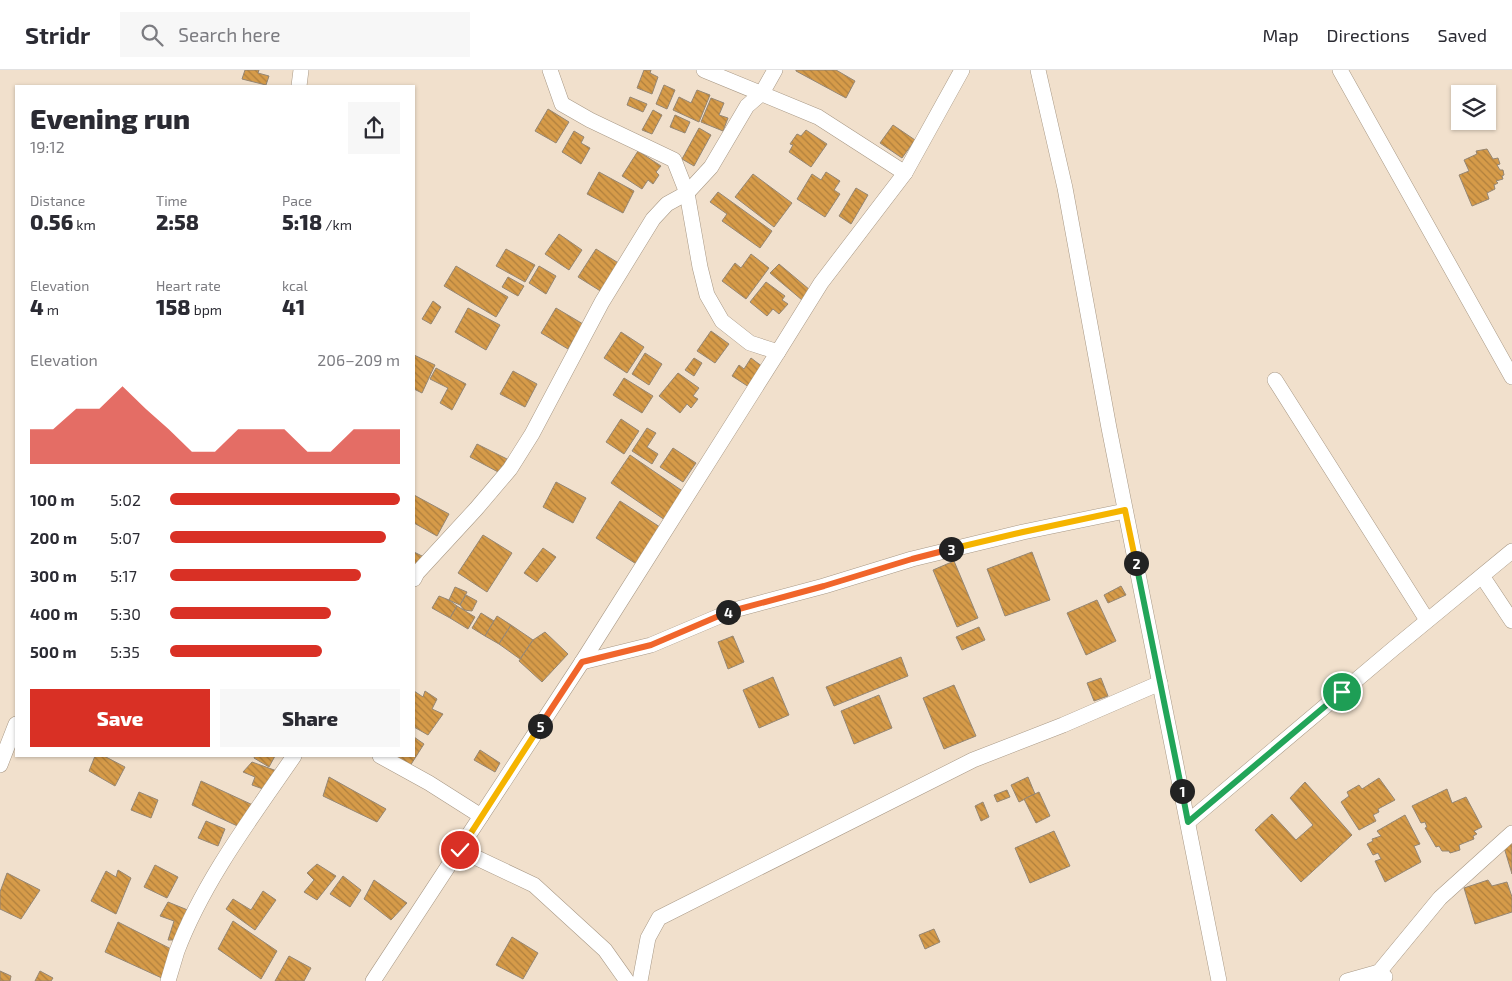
<!DOCTYPE html>
<html lang="en">
<head>
<meta charset="utf-8">
<style>
	body { margin:0; font-family:"Exo 2",sans-serif; background:#f7f7f7; color:#2b2b33; height:100vh; display:flex; flex-direction:column; font-size:19px; white-space:nowrap }
	* { box-sizing:border-box; margin:0 }
	p { font-size:16px; color:#7c7c81 }
	.icon { flex:none; width:28px; height:28px; fill:none; stroke:currentColor; stroke-width:2; stroke-linecap:round; stroke-linejoin:round }
	.map { position:relative; flex:1; overflow:hidden }
	.sheet { position:absolute; left:15px; top:15px; width:400px; height:672px; display:flex; flex-direction:column; background:#fff; border-radius:0px; box-shadow:0 1px 4px #0004 }
	.sheet>* { flex:none }
	.buttons { position:absolute; left:1451px; top:15px; display:grid; gap:10px }
	.buttons a { display:grid; place-items:center; width:45px; height:45px; border-radius:0px; background:#fff; box-shadow:0 1px 4px #0004; font-size:25px }
	.pin { position:absolute; display:grid; place-items:center; width:42px; height:42px; color:#fff; margin:-21px; border:2px solid #fff; border-radius:50%; box-shadow:0 1px 5px #0007 }
	.km { position:absolute; width:25px; height:25px; margin:-12px; border-radius:50%; background:#222; color:#fff; font-size:14px; line-height:25px; text-align:center }
	.round { display:grid; place-items:center; flex:none; width:52px; height:52px; border-radius:0px; background:#f7f7f7 }
	.summary { display:flex; align-items:center; justify-content:space-between; height:85px; padding:0 15px }
	h1 { font-size:28px; font-weight:800; line-height:38px }
	.figures { display:grid; grid-template-columns:repeat(3,1fr); gap:8px; height:85px; padding:5px 15px }
	.figures div { display:grid; align-content:center }
	.figures b { font-size:21px; font-weight:800 }
	.figures small { font-size:14px; font-weight:400 }
	.figures p { font-size:14px }
	.chart { height:140px; padding:10px 15px }
	.chart p { display:flex; justify-content:space-between }
	.chart svg { width:100%; height:90px; margin-top:5px; fill:#d93025; opacity:.7 }
	.primary-button { display:flex; gap:10px; margin-top:auto; padding:10px 15px }
	.primary-button a { flex:1; height:58px; border-radius:0px; background:#d93025; color:#fff; font-size:20px; font-weight:800; line-height:58px; text-align:center }
	.primary-button a+a { background:#f7f7f7; color:#2b2b33 }
	ul { padding:0 15px; list-style:none; font-size:16px }
	li { display:grid; grid-template-columns:80px 60px 1fr; align-items:center; height:38px }
	li i { height:12px; border-radius:6px; background:#d93025 }
	header { display:flex; align-items:center; gap:30px; box-sizing:border-box; height:70px; padding:0 25px; background:#fff; border-bottom:1px solid #e1e1e2 }
	header strong { font-size:24px }
	nav { display:flex; gap:28px; margin-inline-start:auto; font-size:18px }
	.search { width:350px; height:45px; background:#f7f7f7; display:flex; align-items:center; gap:12px; box-sizing:border-box; padding:0 18px; border-radius:0px; color:#7c7c81; font-size:19px }
	.map>svg:first-child { display:block }
	.building { fill:url(#building-back-hatch); stroke:#958673 }
	.lines { fill:none; stroke-linecap:round; stroke-linejoin:round }
	.minor-casing { stroke:#a89885; stroke-width:16 }
	.minor { stroke:#fff; stroke-width:15 }
	.split-1-casing { stroke:#fff; stroke-width:10 }
	.split-2-casing { stroke:#fff; stroke-width:10 }
	.split-3-casing { stroke:#fff; stroke-width:10 }
	.split-4-casing { stroke:#fff; stroke-width:10 }
	.split-5-casing { stroke:#fff; stroke-width:10 }
	.split-6-casing { stroke:#fff; stroke-width:10 }
	.split-1 { stroke:#22a559; stroke-width:6 }
	.split-2 { stroke:#22a559; stroke-width:6 }
	.split-3 { stroke:#f5b400; stroke-width:6 }
	.split-4 { stroke:#f0652b; stroke-width:6 }
	.split-5 { stroke:#f0652b; stroke-width:6 }
	.split-6 { stroke:#f5b400; stroke-width:6 }
</style>
</head>
<body>
<header>
<strong>Stridr</strong>
<div class="search"><svg class="icon" aria-label="search" viewBox="0 0 24 24"><circle cx="10" cy="10" r="6"/><path d="M15 15l6 6"/></svg>Search here</div>
<nav><a>Map</a><a>Directions</a><a>Saved</a></nav>
</header>
<div class="map">
<svg width="1512" height="911" viewBox="0 0 1512 911">
	<defs>
		<pattern id="building-back-hatch" width="6" height="6" patternUnits="userSpaceOnUse" patternTransform="scale(1.25)"><rect width="6" height="6" fill="#d69b49"/><path d="M-1 5l2 2M0 0l6 6M5-1l2 2" fill="none" stroke="#af7f3d"/></pattern>
	</defs>
	<rect width="100%" height="100%" fill="#f1e0cc"/>
	<g class="building">
		<polygon points="245,0 259,0 258,3 269,6 266,15 242,9"/>
		<polygon points="644,0 651,0 650,3 658,7 652,24 637,18"/>
		<polygon points="796,0 836,0 855,11 846,28 796,1"/>
		<polygon points="664,15 675,20 667,39 656,34"/>
		<polygon points="697,20 710,25 699,52 673,40 679,27 691,33"/>
		<polygon points="630,27 647,34 643,42 627,35"/>
		<polygon points="711,28 724,33 719,45 728,48 723,61 701,52"/>
		<polygon points="548,39 569,52 556,73 535,61"/>
		<polygon points="653,40 662,45 652,64 642,60"/>
		<polygon points="675,45 690,52 685,63 670,57"/>
		<polygon points="893,55 915,70 902,88 880,73"/>
		<polygon points="699,58 711,65 694,96 682,89"/>
		<polygon points="806,60 827,74 811,97 789,82 793,75 790,74 797,64 801,66"/>
		<polygon points="574,61 584,67 581,73 590,78 581,94 562,82"/>
		<polygon points="1487,79 1493,89 1498,88 1500,94 1497,95 1500,100 1503,100 1504,105 1502,106 1503,109 1496,111 1498,113 1494,115 1495,119 1487,123 1489,129 1472,136 1459,105 1469,101 1464,90 1477,84 1476,81"/>
		<polygon points="638,81 661,96 656,102 659,105 653,114 648,110 642,119 622,106"/>
		<polygon points="599,102 634,121 623,143 587,124"/>
		<polygon points="826,102 840,111 834,120 840,124 825,147 797,129 812,104 821,110"/>
		<polygon points="753,104 792,133 774,157 735,127"/>
		<polygon points="856,118 868,125 851,154 839,146"/>
		<polygon points="718,122 772,161 760,178 722,151 727,144 710,132"/>
		<polygon points="559,164 582,180 569,200 545,184"/>
		<polygon points="506,179 535,195 525,212 496,196"/>
		<polygon points="596,179 620,194 602,222 578,207"/>
		<polygon points="751,184 769,198 746,229 722,211 735,193 741,198"/>
		<polygon points="779,194 810,220 802,230 770,203"/>
		<polygon points="456,196 508,227 496,247 444,216"/>
		<polygon points="539,196 556,206 546,224 529,213"/>
		<polygon points="508,207 524,216 518,226 502,217"/>
		<polygon points="766,212 785,226 782,230 788,234 779,244 773,239 767,246 750,232"/>
		<polygon points="433,231 441,237 431,254 422,249"/>
		<polygon points="468,238 500,255 486,280 455,262"/>
		<polygon points="556,238 583,254 568,279 541,263"/>
		<polygon points="711,261 729,274 715,293 697,281"/>
		<polygon points="621,262 644,277 627,303 604,288"/>
		<polygon points="645,283 662,294 649,315 632,304"/>
		<polygon points="414,285 435,295 422,323 414,319"/>
		<polygon points="694,288 702,293 694,306 685,300"/>
		<polygon points="751,288 763,297 749,317 732,306 739,295 744,299"/>
		<polygon points="436,298 466,314 452,340 440,333 448,318 430,309"/>
		<polygon points="513,301 537,314 525,337 500,324"/>
		<polygon points="678,303 699,318 693,326 698,329 691,338 687,334 680,343 659,326"/>
		<polygon points="624,308 653,326 642,343 613,325"/>
		<polygon points="621,349 639,361 624,384 606,372"/>
		<polygon points="647,358 656,363 647,377 658,384 652,394 632,381"/>
		<polygon points="477,374 507,389 500,403 470,387"/>
		<polygon points="673,378 696,393 683,412 660,397"/>
		<polygon points="630,385 684,422 665,450 611,413"/>
		<polygon points="556,412 586,428 573,453 543,437"/>
		<polygon points="414,425 449,444 437,466 414,453"/>
		<polygon points="620,431 663,459 641,497 596,468"/>
		<polygon points="483,465 512,483 487,522 458,503"/>
		<polygon points="543,478 556,487 537,512 524,503"/>
		<polygon points="414,482 424,487 414,502"/>
		<polygon points="1032,482 1050,530 1005,546 987,499"/>
		<polygon points="954,491 978,548 957,557 933,500"/>
		<polygon points="1121,516 1126,525 1108,533 1104,525"/>
		<polygon points="455,517 467,522 460,535 449,530"/>
		<polygon points="466,525 477,531 472,541 464,540 460,535"/>
		<polygon points="439,526 449,530 457,536 450,548 432,538"/>
		<polygon points="1097,530 1116,571 1086,585 1067,543"/>
		<polygon points="457,536 475,547 468,559 450,548"/>
		<polygon points="481,543 494,551 485,566 472,558"/>
		<polygon points="497,546 511,555 499,574 485,566"/>
		<polygon points="511,555 533,570 520,589 499,574"/>
		<polygon points="979,557 985,570 962,580 956,567"/>
		<polygon points="545,562 568,584 542,612 519,591 533,570"/>
		<polygon points="733,566 744,592 728,599 718,572"/>
		<polygon points="901,587 908,606 834,636 826,617"/>
		<polygon points="773,607 789,645 759,658 743,620"/>
		<polygon points="1101,608 1108,626 1094,631 1087,613"/>
		<polygon points="954,615 976,666 944,679 923,628"/>
		<polygon points="414,621 423,627 425,621 437,629 432,639 443,644 428,665 414,657"/>
		<polygon points="879,625 892,658 854,674 841,641"/>
		<polygon points="414,667 424,674 410,696 395,686 414,686"/>
		<polygon points="480,680 500,693 495,702 474,690"/>
		<polygon points="95,686 104,686 125,697 115,716 89,701"/>
		<polygon points="255,686 275,686 269,697 254,688"/>
		<polygon points="252,692 277,701 263,719 252,715 255,707 243,702"/>
		<polygon points="329,707 386,739 377,752 323,726"/>
		<polygon points="1028,707 1035,724 1019,732 1011,715"/>
		<polygon points="1379,708 1395,730 1378,739 1379,742 1373,745 1376,751 1359,760 1341,732 1349,726 1347,722 1359,715 1362,719"/>
		<polygon points="201,711 255,736 244,759 192,735"/>
		<polygon points="1305,712 1352,765 1301,812 1255,760 1272,744 1296,770 1313,755 1290,728"/>
		<polygon points="1447,719 1452,733 1466,727 1482,757 1474,761 1477,764 1473,766 1474,769 1459,775 1460,780 1450,783 1449,781 1442,781 1439,776 1436,777 1425,758 1427,757 1425,752 1421,753 1412,736"/>
		<polygon points="1007,720 1010,727 997,732 994,725"/>
		<polygon points="139,722 158,730 151,748 131,740"/>
		<polygon points="1039,722 1050,746 1036,753 1024,729"/>
		<polygon points="983,732 989,747 981,751 975,736"/>
		<polygon points="1405,745 1420,774 1414,776 1421,792 1385,812 1375,791 1381,789 1378,783 1373,785 1367,774 1373,771 1372,769 1381,766 1377,761"/>
		<polygon points="206,751 225,759 218,776 198,768"/>
		<polygon points="1054,761 1070,796 1030,813 1015,778"/>
		<polygon points="1512,772 1512,804 1503,774"/>
		<polygon points="317,794 336,806 317,830 304,822 314,810 307,803"/>
		<polygon points="155,795 178,807 167,828 144,817"/>
		<polygon points="118,800 131,808 116,844 91,831 106,801 116,807"/>
		<polygon points="7,803 40,820 21,849 0,839 0,822"/>
		<polygon points="343,806 361,820 350,837 330,824"/>
		<polygon points="374,810 407,833 391,850 364,829"/>
		<polygon points="1488,810 1492,816 1507,812 1512,827 1512,842 1475,854 1464,818"/>
		<polygon points="263,821 276,830 255,860 226,839 233,829 251,840"/>
		<polygon points="168,832 195,843 183,870 168,870 174,851 160,846"/>
		<polygon points="233,851 277,881 261,909 218,879"/>
		<polygon points="118,852 177,882 164,909 105,882"/>
		<polygon points="934,859 940,872 925,879 919,865"/>
		<polygon points="512,867 538,883 523,909 496,895"/>
		<polygon points="289,886 311,898 304,911 275,911"/>
		<polygon points="0,901 11,906 10,911 0,911"/>
		<polygon points="40,901 53,908 51,911 35,911"/>
	</g>
	<g class="lines">
		<defs>
			<g id="minor">
				<polyline points="550,0 562,34 590,50 674,90 687,123 700,197 707,225 722,251 750,273 778,282"/>
				<polyline points="704,0 818,47 905,103"/>
				<polyline points="1038,0 1065,118 1109,358 1219,911"/>
				<polyline points="1340,0 1512,307"/>
				<polyline points="299,16 301,0"/>
				<polyline points="1275,310 1427,550"/>
				<polyline points="1482,506 1512,551"/>
				<polyline points="414,509 417,503 476,439 510,399 532,364 602,232 653,149 667,134 687,123 711,97 747,36 762,23 775,0"/>
				<polyline points="582,592 651,575 734,540 824,516 912,489 1023,462 1125,441"/>
				<polyline points="380,686 429,713 481,746"/>
				<polyline points="0,695 16,654"/>
				<polyline points="1188,752 1393,579 1512,481"/>
				<polyline points="460,780 534,815 605,880 627,911"/>
				<path d="M168 911C171 901 174 891 177 881 203 812 252 747 294 686"/>
				<polyline points="373,911 582,592 778,282 821,213 905,103 962,0"/>
				<polyline points="640,911 648,868 659,848 973,690 1063,655 1160,613"/>
				<polyline points="1347,911 1379,902 1385,907"/>
				<polyline points="1381,911 1379,902 1440,828 1512,763"/>
			</g>
		</defs>
		<use href="#minor" class="minor-casing"/>
		<use href="#minor" class="minor"/>
	</g>
	<g class="lines">
		<defs>
			<polyline id="split-1" points="1182,721 1188,752 1342,622"/>
			<polyline id="split-2" points="1136,493 1182,721"/>
			<polyline id="split-3" points="951,479 1023,462 1125,440 1136,493"/>
			<polyline id="split-4" points="728,542 824,516 912,489 951,479"/>
			<polyline id="split-5" points="540,656 582,592 651,575 728,542"/>
			<polyline id="split-6" points="460,780 540,656"/>
		</defs>
		<use href="#split-1" class="split-1-casing"/>
		<use href="#split-2" class="split-2-casing"/>
		<use href="#split-3" class="split-3-casing"/>
		<use href="#split-4" class="split-4-casing"/>
		<use href="#split-5" class="split-5-casing"/>
		<use href="#split-6" class="split-6-casing"/>
		<use href="#split-1" class="split-1"/>
		<use href="#split-2" class="split-2"/>
		<use href="#split-3" class="split-3"/>
		<use href="#split-4" class="split-4"/>
		<use href="#split-5" class="split-5"/>
		<use href="#split-6" class="split-6"/>
	</g>
</svg>
<div class="buttons">
<a><svg class="icon" aria-label="layers" viewBox="0 0 24 24"><path d="M12 4l9 5-9 5-9-5zM3 14l9 5 9-5"/></svg></a>
</div>
<div class="pin" style="left:1342px;top:622px;background:#1e9e55"><svg class="icon" aria-label="arrive" viewBox="0 0 24 24"><path d="M6 21V4h12l-3 4 3 4H6"/></svg></div>
<div class="pin" style="left:460px;top:780px;background:#d93025"><svg class="icon" aria-label="check" viewBox="0 0 24 24"><path d="M5 12l5 5 9-10"/></svg></div>
<b class="km" style="left:1182px;top:721px">1</b>
<b class="km" style="left:1136px;top:493px">2</b>
<b class="km" style="left:951px;top:479px">3</b>
<b class="km" style="left:728px;top:542px">4</b>
<b class="km" style="left:540px;top:656px">5</b>
<section class="sheet">
<div class="summary"><div><h1>Evening run</h1><p>19:12</p></div><a class="round"><svg class="icon" aria-label="share" viewBox="0 0 24 24"><path d="M12 15V3M7 8l5-5 5 5M5 13v7h14v-7"/></svg></a></div>
<div class="figures">
<div><p>Distance</p><b>0.56<small> km</small></b></div>
<div><p>Time</p><b>2:58</b></div>
<div><p>Pace</p><b>5:18<small> /km</small></b></div>
</div>
<div class="figures">
<div><p>Elevation</p><b>4<small> m</small></b></div>
<div><p>Heart rate</p><b>158<small> bpm</small></b></div>
<div><p>kcal</p><b>41</b></div>
</div>
<div class="chart"><p><span>Elevation</span>206–209 m</p>
<svg viewBox="0 0 160 44" preserveAspectRatio="none"><path d="M0 44V27L10 27L20 17L30 17L40 6L50 17L60 27L70 38L80 38L90 27L100 27L110 27L120 38L130 38L140 27L150 27L160 27V44z"/></svg>
</div>
<ul>
<li><b>100 m</b>5:02<i style="width:100%"></i></li>
<li><b>200 m</b>5:07<i style="width:94%"></i></li>
<li><b>300 m</b>5:17<i style="width:83%"></i></li>
<li><b>400 m</b>5:30<i style="width:70%"></i></li>
<li><b>500 m</b>5:35<i style="width:66%"></i></li>
</ul>
<div class="primary-button"><a>Save</a><a>Share</a></div>
</section>
</div>
</body>
</html>
